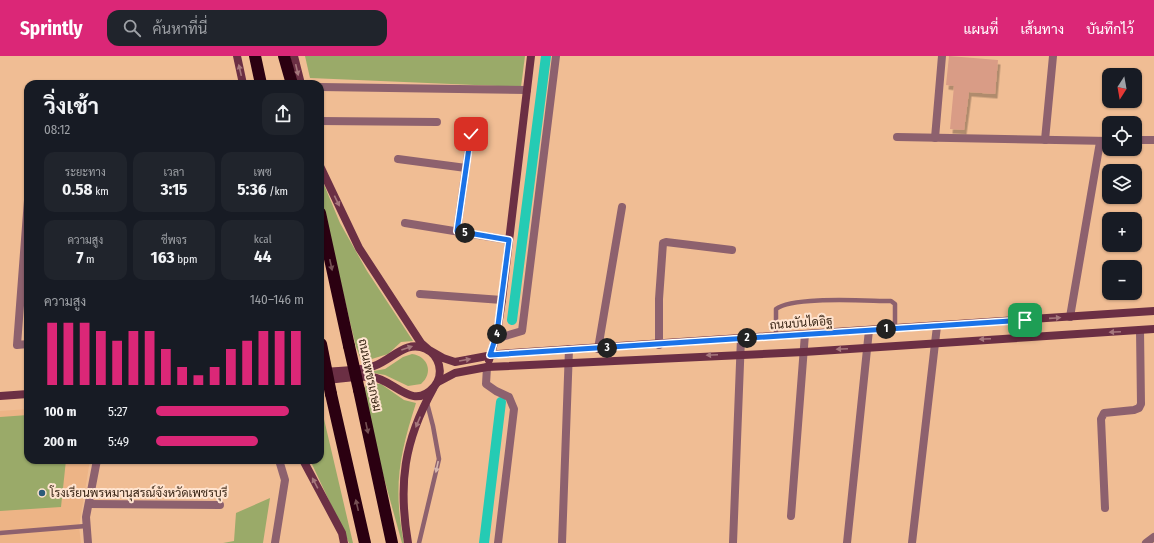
<!DOCTYPE html>
<html lang="th">
<head>
<meta charset="utf-8">
<style>
	body { margin:0; font-family:"Fira Sans Condensed",Sarabun,sans-serif; background:#20242c; color:#f1f3f6; height:100vh; display:flex; flex-direction:column; font-size:15px; white-space:nowrap }
	* { box-sizing:border-box; margin:0 }
	p { font-size:13px; color:#9ea1a6 }
	.icon { flex:none; width:22px; height:22px; fill:none; stroke:currentColor; stroke-width:2; stroke-linecap:round; stroke-linejoin:round }
	.map { position:relative; flex:1; overflow:hidden }
	.panel { position:absolute; left:24px; top:24px; width:300px; height:384px; display:flex; flex-direction:column; background:#171b24; border-radius:12px; box-shadow:0 1px 3px #0004 }
	.panel>* { flex:none }
	.needle { width:26px; rotate:191deg }
	.fabs { position:absolute; left:1102px; top:12px; display:grid; gap:8px }
	.fabs a { display:grid; place-items:center; width:40px; height:40px; border-radius:8px; background:#171b24; box-shadow:0 1px 3px #0004; font-size:20px }
	.pin { position:absolute; display:grid; place-items:center; width:34px; height:34px; color:#fff; margin:-17px; border-radius:8px; box-shadow:0 2px 6px #0006 }
	.km { position:absolute; width:20px; height:20px; margin:-10px; border-radius:50%; background:#222; color:#fff; font-size:11px; line-height:20px; text-align:center }
	.round { display:grid; place-items:center; flex:none; width:42px; height:42px; border-radius:12px; background:#20242c }
	.summary { display:flex; align-items:center; justify-content:space-between; height:68px; padding:0 20px }
	h1 { font-size:22px; font-weight:700; line-height:30px }
	.figures { display:grid; grid-template-columns:repeat(3,1fr); gap:6px; height:68px; padding:4px 20px }
	.figures div { display:grid; align-content:center; border-radius:10px; background:#20242c; text-align:center }
	.figures b { font-size:17px; font-weight:700 }
	.figures small { font-size:11px; font-weight:400 }
	.figures p { font-size:11px }
	.chart { height:112px; padding:8px 20px }
	.chart p { display:flex; justify-content:space-between }
	.chart svg { width:100%; height:72px; margin-top:4px; stroke:#db2777; stroke-width:6 }
	ul { padding:0 20px; list-style:none; font-size:13px }
	li { display:grid; grid-template-columns:64px 48px 1fr; align-items:center; height:30px }
	li i { height:10px; border-radius:5px; background:#db2777 }
	header { display:flex; align-items:center; gap:24px; box-sizing:border-box; height:56px; padding:0 20px; background:#db2777; color:#fff }
	header strong { font-size:19px }
	nav { display:flex; gap:22px; margin-inline-start:auto; font-size:14px }
	.search { width:280px; height:36px; background:#20242c; display:flex; align-items:center; gap:10px; box-sizing:border-box; padding:0 14px; border-radius:12px; color:#9ea1a6; font-size:15px }
	.map>svg:first-child { display:block }
	.built { fill:#edb486 }
	.green { fill:#9aaa69 }
	.lines { fill:none; stroke-linecap:round; stroke-linejoin:round }
	.canal { stroke:#25cbb4; stroke-width:10 }
	.building { fill:#d99c86; filter:url(#shadow) }
	.lane { stroke:#8d616e; stroke-width:4.5 }
	.street { stroke:#8d616e; stroke-width:8 }
	.secondary { stroke:#6b2f44; stroke-width:8 }
	.highway { stroke:#2b0011; stroke-width:12 }
	.highway-bridge { stroke:#2b0011; stroke-width:12 }
	.oneway { fill:#a6777c }
	.oneway2 { fill:#755054 }
	.oneway3 { fill:#d7b6ae }
	.route-casing { stroke:#fff; stroke-width:8 }
	.route { stroke:#1a73e8; stroke-width:5 }
	.poi-dot { fill:#2c5b7a; stroke:#ffe4d0; stroke-width:1.5 }
	.labels { text-anchor:middle; stroke-width:4; stroke-linejoin:round; paint-order:stroke }
	.street-label { font-size:12px; fill:#3a2616; stroke:#ffe4d0 }
	.poi-label { font-size:12px; fill:#3a2616; stroke:#ffe4d0; text-anchor:start }
</style>
</head>
<body>
<header>
<strong>Sprintly</strong>
<div class="search"><svg class="icon" aria-label="search" viewBox="0 0 24 24"><circle cx="10" cy="10" r="6"/><path d="M15 15l6 6"/></svg>ค้นหาที่นี่</div>
<nav><a>แผนที่</a><a>เส้นทาง</a><a>บันทึกไว้</a></nav>
</header>
<div class="map">
<svg width="1154" height="487" viewBox="0 0 1154 487">
	<defs>
		<filter id="shadow"><feDropShadow dx="2.5" dy="4.5" stdDeviation="0" flood-color="#0004"/></filter>
	</defs>
	<rect width="100%" height="100%" fill="#f0bd94"/>
	<polygon class="built" points="28,353 28,404 90,404 79,471 81,487 0,487 0,355"/>
	<g class="green">
		<polygon points="305,0 525,0 521,31 310,22"/>
		<polygon points="320,119 340,167 367,215 413,285 401,286 388,298 362,306 356,291 320,140"/>
		<path d="M412 298C428 300 434 317 421 328L408 330 385 319 368 316 385 313 403 301Z"/>
		<path d="M366 327 381 328 404 344 416 347C399 400 393 432 404 487H402L379 404 365 336Z"/>
		<polygon points="320,346 353,487 349,487 310,404 320,404"/>
		<polygon points="28,359 28,404 66,404 61,451 0,455 0,361"/>
		<polygon points="270,442 263,487 223,487 234,485 236,457"/>
	</g>
	<g class="lines">
		<g class="canal">
			<polyline points="512,264 546,0"/>
			<polyline points="484,487 501,346"/>
		</g>
	</g>
	<polygon class="building" points="949,0 998,4 995,38 969,36 964,74 950,73 954,30 946,29"/>
	<g class="lines">
		<g class="lane">
			<path d="M776 280V253C793 240 867 245 891 245L895 248V273"/>
			<polyline points="0,477 86,470"/>
			<polyline points="419,487 439,403 433,370 427,347"/>
		</g>
		<g class="street">
			<polyline points="320,31 527,34"/>
			<polyline points="320,65 437,66"/>
			<polyline points="897,81 1109,85"/>
			<polyline points="935,82 942,0"/>
			<polyline points="1045,84 1053,0"/>
			<polyline points="1135,84 1154,84"/>
			<polyline points="398,103 466,112"/>
			<polyline points="28,144 17,289 28,288"/>
			<polyline points="405,167 509,184"/>
			<polyline points="457,175 471,77"/>
			<polyline points="420,238 502,244"/>
			<polyline points="1070,261 1100,86"/>
			<polyline points="495,283 522,275 556,0"/>
			<polyline points="659,289 659,243 663,187 666,186 732,194"/>
			<polyline points="598,293 622,151"/>
			<polyline points="487,311 486,328 496,335 509,341 514,353 498,487"/>
			<polyline points="89,448 220,449"/>
			<polyline points="1105,452 1101,363 1104,357 1134,354 1139,352 1141,348 1140,274"/>
			<polyline points="791,460 805,278"/>
			<polyline points="88,487 86,461 97,404"/>
			<polyline points="275,487 285,424 279,404"/>
			<polyline points="562,487 569,293"/>
			<polyline points="733,487 741,282"/>
			<polyline points="847,487 869,274"/>
			<polyline points="912,487 937,270"/>
			<polyline points="1146,487 1154,481"/>
		</g>
		<g class="secondary">
			<polyline points="237,0 243,28"/>
			<polyline points="294,0 301,28"/>
			<polyline points="320,110 359,192 421,287 429,294 443,302 455,306 498,298 1154,255"/>
			<polyline points="489,304 497,277 502,244 531,0"/>
			<path d="M320 316C335 315 361 315 374 310 392 304 406 283 426 293 433 296 437 302 439 309 441 317 439 325 434 331 412 356 394 323 372 321 355 320 337 323 320 325"/>
			<polyline points="438,326 455,317 487,311 804,296 1154,273"/>
			<polyline points="0,340 28,338"/>
			<polyline points="303,404 342,477 344,487"/>
			<path d="M408 487C398 428 404 385 433 333"/>
		</g>
		<g class="highway">
			<polyline points="255,0 261,28"/>
			<polyline points="284,0 292,28"/>
			<polyline points="320,157 349,290"/>
			<polyline points="359,334 392,487"/>
			<polyline points="331,338 365,487"/>
		</g>
		<g class="highway-bridge">
			<polyline points="321,288 331,338"/>
			<polyline points="349,290 359,334"/>
		</g>
	</g>
	<defs><path id="oneway-solid" d="M-6-.8H1V-3.2L6.5 0L1 3.2V.8H-6Z"/></defs>
	<g class="oneway">
		<use href="#oneway-solid" transform="translate(240 14) rotate(-103)"/>
		<use href="#oneway-solid" transform="translate(297 14) rotate(77)"/>
		<use href="#oneway-solid" transform="translate(337 145) rotate(64)"/>
		<use href="#oneway-solid" transform="translate(1055 262) rotate(-4)"/>
		<use href="#oneway-solid" transform="translate(1115 276) rotate(177)"/>
		<use href="#oneway-solid" transform="translate(985 283) rotate(177)"/>
		<use href="#oneway-solid" transform="translate(407 292) rotate(-19)"/>
		<use href="#oneway-solid" transform="translate(842 293) rotate(177)"/>
		<use href="#oneway-solid" transform="translate(712 299) rotate(177)"/>
		<use href="#oneway-solid" transform="translate(465 304) rotate(-10)"/>
		<use href="#oneway-solid" transform="translate(418 366) rotate(113)"/>
		<use href="#oneway-solid" transform="translate(315 427) rotate(-118)"/>
	</g>
	<g class="oneway2">
		<use href="#oneway-solid" transform="translate(331 209) rotate(78)"/>
		<use href="#oneway-solid" transform="translate(367 372) rotate(78)"/>
		<use href="#oneway-solid" transform="translate(357 449) rotate(-103)"/>
	</g>
	<use class="oneway3" href="#oneway-solid" transform="translate(437 411) rotate(102)"/>
	<g class="lines">
		<defs>
			<polyline id="route" points="471,78 457,175 509,184 497,277 490,299 1025,264"/>
		</defs>
		<use href="#route" class="route-casing"/>
		<use href="#route" class="route"/>
	</g>
	<circle class="poi-dot" cx="42" cy="437" r="4"/>
	<g class="labels">
		<g class="street-label">
			<text transform="translate(801 267) rotate(-4)" y="4">ถนนบันไดอิฐ</text>
			<text transform="translate(370 319) rotate(78)" y="4">ถนนเพชรเกษม</text>
		</g>
		<g class="poi-label">
			<text x="50" y="441">โรงเรียนพรหมานุสรณ์จังหวัดเพชรบุรี</text>
		</g>
	</g>
</svg>
<div class="fabs">
<a><svg class="needle" viewBox="-14 -14 28 28"><path d="M0-13l5 13h-10z" fill="#e53935"/><path d="M0 13l5-13h-10z" fill="#9ea1a6"/></svg></a>
<a><svg class="icon" aria-label="locate" viewBox="0 0 24 24"><circle cx="12" cy="12" r="6"/><path d="M12 2v4M12 18v4M2 12h4M18 12h4"/></svg></a>
<a><svg class="icon" aria-label="layers" viewBox="0 0 24 24"><path d="M12 4l9 5-9 5-9-5zM3 14l9 5 9-5"/></svg></a>
<a>+</a>
<a>−</a>
</div>
<div class="pin" style="left:1025px;top:264px;background:#1e9e55"><svg class="icon" aria-label="arrive" viewBox="0 0 24 24"><path d="M6 21V4h12l-3 4 3 4H6"/></svg></div>
<div class="pin" style="left:471px;top:78px;background:#d93025"><svg class="icon" aria-label="check" viewBox="0 0 24 24"><path d="M5 12l5 5 9-10"/></svg></div>
<b class="km" style="left:886px;top:273px">1</b>
<b class="km" style="left:747px;top:282px">2</b>
<b class="km" style="left:607px;top:292px">3</b>
<b class="km" style="left:497px;top:278px">4</b>
<b class="km" style="left:465px;top:177px">5</b>
<section class="panel">
<div class="summary"><div><h1>วิ่งเช้า</h1><p>08:12</p></div><a class="round"><svg class="icon" aria-label="share" viewBox="0 0 24 24"><path d="M12 15V3M7 8l5-5 5 5M5 13v7h14v-7"/></svg></a></div>
<div class="figures">
<div><p>ระยะทาง</p><b>0.58<small> km</small></b></div>
<div><p>เวลา</p><b>3:15</b></div>
<div><p>เพซ</p><b>5:36<small> /km</small></b></div>
</div>
<div class="figures">
<div><p>ความสูง</p><b>7<small> m</small></b></div>
<div><p>ชีพจร</p><b>163<small> bpm</small></b></div>
<div><p>kcal</p><b>44</b></div>
</div>
<div class="chart"><p><span>ความสูง</span>140–146 m</p>
<svg viewBox="0 0 160 44" preserveAspectRatio="none"><path d="M5 44V6M15 44V6M25 44V6M35 44V11M45 44V17M55 44V11M65 44V11M75 44V22M85 44V33M95 44V38M105 44V33M115 44V22M125 44V17M135 44V11M145 44V11M155 44V11"/></svg>
</div>
<ul>
<li><b>100 m</b>5:27<i style="width:90%"></i></li>
<li><b>200 m</b>5:49<i style="width:69%"></i></li>
</ul>
</section>
</div>
</body>
</html>
